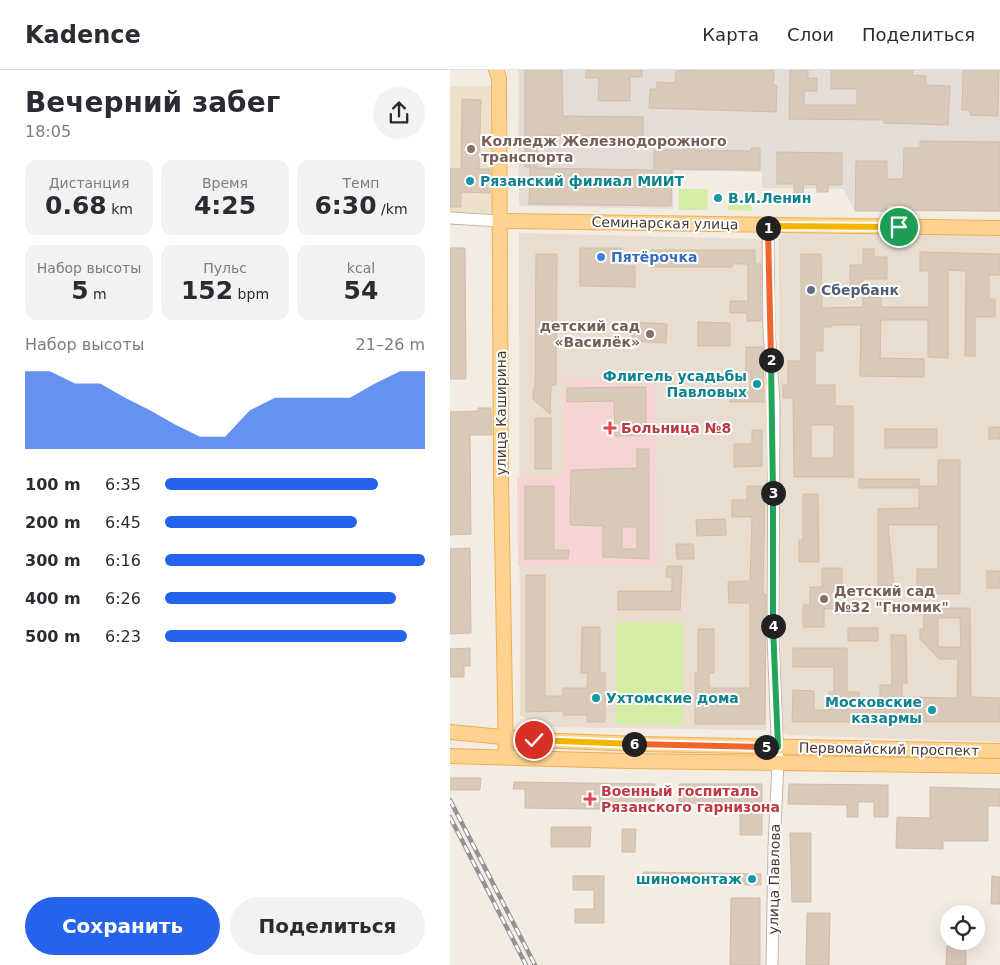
<!DOCTYPE html>
<html lang="ru">
<head>
<meta charset="utf-8">
<style>
	body { margin:0; font-family:"DejaVu Sans",sans-serif; background:#f2f2f3; color:#2b2b33; height:100vh; display:flex; flex-direction:column; font-size:19px; white-space:nowrap }
	* { box-sizing:border-box; margin:0 }
	p { font-size:16px; color:#7c7c81 }
	.icon { flex:none; width:28px; height:28px; fill:none; stroke:currentColor; stroke-width:2; stroke-linecap:round; stroke-linejoin:round }
	.map { position:relative; flex:1; overflow:hidden }
	.sheet { display:flex; flex-direction:column; background:#fff; width:450px }
	.sheet>* { flex:none }
	.tools { position:absolute; left:490px; top:835px; display:grid; gap:10px }
	.tools a { display:grid; place-items:center; width:45px; height:45px; border-radius:50%; background:#fff; box-shadow:0 5px 20px #0002; font-size:25px }
	.pin { position:absolute; display:grid; place-items:center; width:42px; height:42px; color:#fff; margin:-21px; border:2px solid #fff; border-radius:50%; box-shadow:0 1px 5px #0007 }
	.km { position:absolute; width:25px; height:25px; margin:-12px; border-radius:50%; background:#222; color:#fff; font-size:14px; line-height:25px; text-align:center }
	.round { display:grid; place-items:center; flex:none; width:52px; height:52px; border-radius:26px; background:#f2f2f3 }
	.head { display:flex; align-items:center; justify-content:space-between; height:85px; padding:0 25px }
	h1 { font-size:28px; font-weight:600; line-height:38px }
	.figures { display:grid; grid-template-columns:repeat(3,1fr); gap:8px; height:85px; padding:5px 25px }
	.figures div { display:grid; align-content:center; border-radius:12px; background:#f2f2f3; text-align:center }
	.figures b { font-size:25px; font-weight:600 }
	.figures small { font-size:14px; font-weight:400 }
	.figures p { font-size:14px }
	.chart { height:140px; padding:10px 25px }
	.chart p { display:flex; justify-content:space-between }
	.chart svg { width:100%; height:90px; margin-top:5px; fill:#2563eb; opacity:.7 }
	.button { display:flex; gap:10px; margin-top:auto; padding:10px 25px }
	.button a { flex:1; height:58px; border-radius:30px; background:#2563eb; color:#fff; font-size:20px; font-weight:600; line-height:58px; text-align:center }
	.button a+a { background:#f2f2f3; color:#2b2b33 }
	ul { padding:0 25px; list-style:none; font-size:16px }
	li { display:grid; grid-template-columns:80px 60px 1fr; align-items:center; height:38px }
	li i { height:12px; border-radius:6px; background:#2563eb }
	header { display:flex; align-items:center; gap:30px; box-sizing:border-box; height:70px; padding:0 25px; background:#fff; border-bottom:1px solid #e1e1e2 }
	header strong { font-size:24px }
	nav { display:flex; gap:28px; margin-inline-start:auto; font-size:18px }
	main { display:flex; flex:1; min-height:0 }
	.map>svg:first-child { display:block }
	.residential { fill:#e8ddcf }
	.industrial { fill:#e4ddd7 }
	.education { fill:#eee0ca }
	.medical { fill:#f5d4d3 }
	.green { fill:#d4eca6 }
	.building { fill:#d9c9b9; stroke:#d1bda9; fill-rule:evenodd }
	.lines { fill:none; stroke-linecap:round; stroke-linejoin:round }
	.minor-casing { stroke:#c2b5a7; stroke-width:13 }
	.major-casing { stroke:#efb054; stroke-width:16 }
	.minor { stroke:#fff; stroke-width:11 }
	.major { stroke:#ffd38f; stroke-width:14 }
	.rail-casing { stroke:#939393; stroke-width:4.5 }
	.rail { stroke:#fff; stroke-width:2.5; stroke-dasharray:8; stroke-linecap:butt }
	.split-1-casing { stroke:#fff; stroke-width:10 }
	.split-2-casing { stroke:#fff; stroke-width:10 }
	.split-3-casing { stroke:#fff; stroke-width:10 }
	.split-4-casing { stroke:#fff; stroke-width:10 }
	.split-5-casing { stroke:#fff; stroke-width:10 }
	.split-6-casing { stroke:#fff; stroke-width:10 }
	.split-7-casing { stroke:#fff; stroke-width:10 }
	.split-1 { stroke:#f5b400; stroke-width:6 }
	.split-2 { stroke:#f0652b; stroke-width:6 }
	.split-3 { stroke:#22a559; stroke-width:6 }
	.split-4 { stroke:#22a559; stroke-width:6 }
	.split-5 { stroke:#22a559; stroke-width:6 }
	.split-6 { stroke:#f0652b; stroke-width:6 }
	.split-7 { stroke:#f5b400; stroke-width:6 }
	.education-dot { fill:#8d6e63; stroke:#fff; stroke-width:2 }
	.culture-dot { fill:#0f9aa8; stroke:#fff; stroke-width:2 }
	.shop-dot { fill:#3f7fe0; stroke:#fff; stroke-width:2 }
	.service-dot { fill:#5c6f8a; stroke:#fff; stroke-width:2 }
	.health-dot { fill:#e0444e; stroke:#fff; stroke-width:2 }
	.labels { text-anchor:middle; stroke-width:4; stroke-linejoin:round; paint-order:stroke }
	.education-label { font-size:14px; font-weight:bold; fill:#785e54; stroke:#fff; text-anchor:start }
	.culture-label { font-size:14px; font-weight:bold; fill:#0d838f; stroke:#fff; text-anchor:start }
	.street-label { font-size:14px; fill:#453b32; stroke:#fff }
	.shop-label { font-size:14px; font-weight:bold; fill:#366cbe; stroke:#fff; text-anchor:start }
	.service-label { font-size:14px; font-weight:bold; fill:#4e5e75; stroke:#fff; text-anchor:start }
	.health-label { font-size:14px; font-weight:bold; fill:#be3a42; stroke:#fff; text-anchor:start }
</style>
</head>
<body>
<header>
<strong>Kadence</strong>
<nav><a>Карта</a><a>Слои</a><a>Поделиться</a></nav>
</header>
<main>
<section class="sheet">
<div class="head"><div><h1>Вечерний забег</h1><p>18:05</p></div><a class="round"><svg class="icon" aria-label="share" viewBox="0 0 24 24"><path d="M12 15V3M7 8l5-5 5 5M5 13v7h14v-7"/></svg></a></div>
<div class="figures">
<div><p>Дистанция</p><b>0.68<small> km</small></b></div>
<div><p>Время</p><b>4:25</b></div>
<div><p>Темп</p><b>6:30<small> /km</small></b></div>
</div>
<div class="figures">
<div><p>Набор высоты</p><b>5<small> m</small></b></div>
<div><p>Пульс</p><b>152<small> bpm</small></b></div>
<div><p>kcal</p><b>54</b></div>
</div>
<div class="chart"><p><span>Набор высоты</span>21–26 m</p>
<svg viewBox="0 0 160 44" preserveAspectRatio="none"><path d="M0 44V6L10 6L20 12L30 12L40 19L50 25L60 32L70 38L80 38L90 25L100 19L110 19L120 19L130 19L140 12L150 6L160 6V44z"/></svg>
</div>
<ul>
<li><b>100 m</b>6:35<i style="width:82%"></i></li>
<li><b>200 m</b>6:45<i style="width:74%"></i></li>
<li><b>300 m</b>6:16<i style="width:100%"></i></li>
<li><b>400 m</b>6:26<i style="width:89%"></i></li>
<li><b>500 m</b>6:23<i style="width:93%"></i></li>
</ul>
<div class="button"><a>Сохранить</a><a>Поделиться</a></div>
</section>
<div class="map">
<svg width="550" height="895" viewBox="0 0 550 895">
	<rect width="100%" height="100%" fill="#f3ece2"/>
	<g class="residential">
		<polygon points="69,163 312,169 317,343 316,660 96,657 70,645"/>
		<polygon points="335,163 550,166 550,672 339,665 333,662 331,657 329,169 331,165"/>
	</g>
	<polygon class="industrial" points="68,0 550,0 550,142 405,141 393,119 312,118 312,102 224,101 223,139 69,136"/>
	<rect class="education" x="0" y="16" width="42" height="127"/>
	<polygon class="medical" points="205,308 207,494 68,496 67,407 114,407 114,309"/>
	<g class="green">
		<polygon points="229,119 258,119 257,140 229,140"/>
		<polygon points="278,120 301,136 302,141 278,140"/>
		<polygon points="166,552 234,553 233,655 166,654"/>
	</g>
	<g class="building">
		<polygon points="75,0 112,0 113,46 193,47 193,67 87,65 87,98 204,100 204,80 237,80 237,76 245,76 245,80 301,81 301,78 310,78 310,100 222,99 221,136 79,134 80,97 75,97"/>
		<polygon points="136,0 192,0 192,7 180,7 180,31 148,31 149,8 136,8"/>
		<polygon points="250,0 324,0 323,15 327,16 326,42 199,38 200,19 207,19 207,12 225,13 226,1"/>
		<polygon points="340,0 358,0 358,8 367,8 367,21 354,21 354,35 407,35 407,19 381,19 381,0 463,0 462,5 476,6 476,15 500,16 498,55 434,53 434,50 339,49"/>
		<polygon points="513,0 549,0 548,46 520,45 520,40 512,40"/>
		<polygon points="12,29 31,30 29,99 40,99 40,123 11,122 11,137 0,137 0,99 11,99"/>
		<polygon points="470,71 550,72 550,141 455,140 455,135 437,135 437,141 405,141 406,91 437,91 437,109 453,109 454,78 470,78"/>
		<polygon points="327,82 392,83 392,115 378,115 378,122 367,122 367,115 354,114 353,123 344,123 344,114 327,114"/>
		<polygon points="0,178 15,178 16,309 0,309"/>
		<polygon points="130,178 172,178 172,196 185,196 185,217 130,216"/>
		<polygon points="413,179 424,179 424,187 437,187 437,209 413,209 413,218 400,218 400,195 413,195"/>
		<polygon points="201,180 305,180 305,194 311,194 311,251 297,251 297,243 280,243 280,231 298,231 298,194 282,194 282,197 201,197"/>
		<path d="M470 182 550 184V205H539V229H545V247H525V286H515L516 201 498 200V288L478 287V250H431L430 288 474 289V307L410 306 411 255H382V257H373V281H365V315H385V336H403V407H344L343 328H333V315H338V291H351V184H371L372 238 413 237V225H431V237H479V201H470ZM361 355H384V388H361Z"/>
		<polygon points="86,184 107,184 106,315 101,315 100,344 83,329 83,319 85,319"/>
		<polygon points="183,252 217,254 216,273 182,271"/>
		<polygon points="248,252 280,253 280,276 248,276"/>
		<polygon points="296,277 313,277 314,332 280,332 280,321 300,321 300,302 296,302"/>
		<polygon points="196,317 196,365 165,366 164,331 117,332 117,318"/>
		<polygon points="28,338 41,338 42,365 20,365 21,464 0,465 0,342 28,341"/>
		<rect x="85" y="348" width="16" height="51"/>
		<rect x="539" y="357" width="11" height="12"/>
		<rect x="435" y="359" width="52" height="19"/>
		<polygon points="302,360 312,360 312,396 284,397 284,374 302,374"/>
		<path d="M187 379H199V489L153 487V456L120 455 121 400 187 398ZM172 457H187V479H172Z"/>
		<polygon points="488,390 510,390 510,524 467,524 467,499 488,499 488,455 438,455 444,516 428,516 428,439 469,438 469,418 409,418 409,409 469,409 469,416 488,416"/>
		<polygon points="75,416 104,416 104,480 119,480 118,489 75,489"/>
		<polygon points="297,416 315,416 313,524 316,524 315,654 245,654 245,603 248,603 248,559 264,559 264,603 259,603 259,618 300,618 300,533 279,533 278,512 300,511 302,447 282,447 282,430 297,430"/>
		<polygon points="353,424 368,424 369,492 349,492 349,470 353,470"/>
		<polygon points="275,449 276,465 247,466 246,450"/>
		<polygon points="226,474 243,474 244,489 227,489"/>
		<polygon points="20,478 21,563 0,564 0,479"/>
		<polygon points="217,496 232,496 230,540 168,540 168,521 222,521 222,507 216,507"/>
		<polygon points="372,498 392,498 392,523 387,523 387,539 374,539 374,557 353,557 353,535 360,535 360,517 372,517"/>
		<rect x="537" y="501" width="13" height="17"/>
		<polygon points="76,505 95,505 95,626 113,626 113,618 137,618 138,603 131,603 132,557 150,557 150,603 155,603 155,652 137,652 137,645 113,645 113,641 76,642"/>
		<path d="M473 538H520L521 627 550 628V652H342L343 620 364 621V640H379V622H384V597H343V578H397V622H409V638H430V615H442L441 565H456L457 613H452V627L507 628 508 589H489L470 569V559H474ZM488 548H510L511 577H488Z"/>
		<rect x="398" y="558" width="30" height="13"/>
		<polygon points="20,578 20,596 14,596 14,607 0,607 0,579"/>
		<polygon points="0,708 31,708 30,720 0,720"/>
		<polygon points="64,712 205,714 204,740 75,738 75,719 63,719"/>
		<polygon points="229,714 312,714 312,765 290,765 290,733 229,733"/>
		<polygon points="339,714 438,715 438,747 424,747 424,732 408,732 408,747 397,747 397,735 338,734"/>
		<polygon points="480,717 550,719 550,736 538,736 538,771 493,771 493,779 446,778 447,747 480,748"/>
		<polygon points="101,757 141,757 140,777 101,777"/>
		<polygon points="172,759 186,759 185,782 172,782"/>
		<polygon points="340,763 361,763 361,832 342,832"/>
		<polygon points="193,802 311,804 311,815 193,814"/>
		<polygon points="123,806 154,806 154,853 125,853 125,839 144,839 144,820 123,820"/>
		<polygon points="542,806 550,807 550,834 541,834"/>
		<polygon points="281,828 310,828 310,895 280,895"/>
		<polygon points="357,843 380,843 379,895 356,895"/>
		<polygon points="497,876 516,876 516,895 496,895"/>
	</g>
	<g class="lines">
		<defs>
			<g id="minor">
				<polyline points="0,148 50,151"/>
				<polyline points="318,156 319,260 324,332 323,566 328,693 324,777 322,895"/>
			</g>
			<g id="major">
				<polyline points="46,0 49,8 51,408 56,687"/>
				<polyline points="50,151 550,158"/>
				<polyline points="0,662 84,670 191,674 550,681"/>
				<polyline points="0,686 178,691 550,696"/>
			</g>
		</defs>
		<use href="#minor" class="minor-casing"/>
		<use href="#major" class="major-casing"/>
		<use href="#minor" class="minor"/>
		<use href="#major" class="major"/>
		<defs>
			<g id="rail">
				<polyline points="0,730 85,895"/>
				<polyline points="0,747 76,895"/>
			</g>
		</defs>
		<use href="#rail" class="rail-casing"/>
		<use href="#rail" class="rail"/>
	</g>
	<g class="lines">
		<defs>
			<polyline id="split-1" points="318,158 318,156 449,157"/>
			<polyline id="split-2" points="318,158 321,290"/>
			<polyline id="split-3" points="321,290 323,423"/>
			<polyline id="split-4" points="323,556 323,423"/>
			<polyline id="split-5" points="316,677 328,677 323,556"/>
			<polyline id="split-6" points="184,674 316,677"/>
			<polyline id="split-7" points="84,670 184,674"/>
		</defs>
		<use href="#split-1" class="split-1-casing"/>
		<use href="#split-2" class="split-2-casing"/>
		<use href="#split-3" class="split-3-casing"/>
		<use href="#split-4" class="split-4-casing"/>
		<use href="#split-5" class="split-5-casing"/>
		<use href="#split-6" class="split-6-casing"/>
		<use href="#split-7" class="split-7-casing"/>
		<use href="#split-1" class="split-1"/>
		<use href="#split-2" class="split-2"/>
		<use href="#split-3" class="split-3"/>
		<use href="#split-4" class="split-4"/>
		<use href="#split-5" class="split-5"/>
		<use href="#split-6" class="split-6"/>
		<use href="#split-7" class="split-7"/>
	</g>
	<g class="education-dot">
		<circle cx="21" cy="79" r="5"/>
		<circle cx="200" cy="264" r="5"/>
		<circle cx="374" cy="529" r="5"/>
	</g>
	<g class="culture-dot">
		<circle cx="20" cy="111" r="5"/>
		<circle cx="268" cy="128" r="5"/>
		<circle cx="307" cy="314" r="5"/>
		<circle cx="146" cy="628" r="5"/>
		<circle cx="482" cy="640" r="5"/>
		<circle cx="302" cy="809" r="5"/>
	</g>
	<circle class="shop-dot" cx="151" cy="187" r="5"/>
	<circle class="service-dot" cx="361" cy="220" r="5"/>
	<g class="health-dot">
		<path d="M157.5 350.5h5v5h5v5h-5v5h-5v-5h-5v-5h5z"/>
		<path d="M137.5 721.5h5v5h5v5h-5v5h-5v-5h-5v-5h5z"/>
	</g>
	<g class="labels">
		<g class="education-label">
			<text x="31" y="76">Колледж Железнодорожного<tspan x="31" dy="16">транспорта</tspan></text>
			<text x="190" y="261" text-anchor="end">детский сад<tspan x="190" dy="16">«Василёк»</tspan></text>
			<text x="384" y="526">Детский сад<tspan x="384" dy="16">№32 "Гномик"</tspan></text>
		</g>
		<g class="culture-label">
			<text x="30" y="116">Рязанский филиал МИИТ</text>
			<text x="278" y="133">В.И.Ленин</text>
			<text x="297" y="311" text-anchor="end">Флигель усадьбы<tspan x="297" dy="16">Павловых</tspan></text>
			<text x="156" y="633">Ухтомские дома</text>
			<text x="472" y="637" text-anchor="end">Московские<tspan x="472" dy="16">казармы</tspan></text>
			<text x="292" y="814" text-anchor="end">шиномонтаж</text>
		</g>
		<g class="street-label">
			<text transform="translate(215 153) rotate(1)" y="5">Семинарская улица</text>
			<text transform="translate(51 343) rotate(-90)" y="5">улица Каширина</text>
			<text transform="translate(439 679) rotate(1)" y="5">Первомайский проспект</text>
			<text transform="translate(324 809) rotate(-89)" y="5">улица Павлова</text>
		</g>
		<g class="shop-label">
			<text x="161" y="192">Пятёрочка</text>
		</g>
		<g class="service-label">
			<text x="371" y="225">Сбербанк</text>
		</g>
		<g class="health-label">
			<text x="171" y="363">Больница №8</text>
			<text x="151" y="726">Военный госпиталь<tspan x="151" dy="16">Рязанского гарнизона</tspan></text>
		</g>
	</g>
</svg>
<div class="tools">
<a><svg class="icon" aria-label="locate" viewBox="0 0 24 24"><circle cx="12" cy="12" r="6"/><path d="M12 2v4M12 18v4M2 12h4M18 12h4"/></svg></a>
</div>
<div class="pin" style="left:449px;top:157px;background:#1e9e55"><svg class="icon" aria-label="arrive" viewBox="0 0 24 24"><path d="M6 21V4h12l-3 4 3 4H6"/></svg></div>
<div class="pin" style="left:84px;top:670px;background:#d93025"><svg class="icon" aria-label="check" viewBox="0 0 24 24"><path d="M5 12l5 5 9-10"/></svg></div>
<b class="km" style="left:318px;top:158px">1</b>
<b class="km" style="left:321px;top:290px">2</b>
<b class="km" style="left:323px;top:423px">3</b>
<b class="km" style="left:323px;top:556px">4</b>
<b class="km" style="left:316px;top:677px">5</b>
<b class="km" style="left:184px;top:674px">6</b>
</div>
</main>
</body>
</html>
